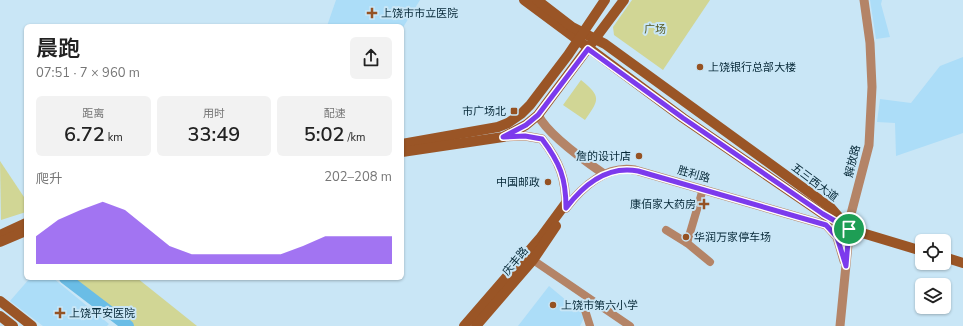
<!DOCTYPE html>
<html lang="zh">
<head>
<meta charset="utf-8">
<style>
	body { margin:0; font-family:"Nunito Sans","Noto Sans SC",sans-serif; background:#f2f2f2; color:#222; height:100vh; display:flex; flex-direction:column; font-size:15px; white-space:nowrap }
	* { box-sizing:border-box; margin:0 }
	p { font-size:13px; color:#767676 }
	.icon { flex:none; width:22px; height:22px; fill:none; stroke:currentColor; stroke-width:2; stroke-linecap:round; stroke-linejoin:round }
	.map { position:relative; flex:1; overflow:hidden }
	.sheet { position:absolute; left:24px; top:24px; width:380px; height:256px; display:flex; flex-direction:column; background:#fff; border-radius:6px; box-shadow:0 1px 3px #0004 }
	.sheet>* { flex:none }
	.buttons { position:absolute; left:915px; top:234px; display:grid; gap:8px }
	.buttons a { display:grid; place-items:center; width:36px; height:36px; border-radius:6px; background:#fff; box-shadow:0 1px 3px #0004; font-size:20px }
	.pin { position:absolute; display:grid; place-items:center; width:34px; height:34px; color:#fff; margin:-17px; border:2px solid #fff; border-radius:50%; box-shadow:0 1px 4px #0007 }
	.round { display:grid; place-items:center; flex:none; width:42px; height:42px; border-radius:6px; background:#f2f2f2 }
	.head { display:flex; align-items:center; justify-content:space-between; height:68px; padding:0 12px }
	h1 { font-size:22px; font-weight:600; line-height:30px }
	.figures { display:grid; grid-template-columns:repeat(3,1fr); gap:6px; height:68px; padding:4px 12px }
	.figures div { display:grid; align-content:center; border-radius:6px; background:#f2f2f2; text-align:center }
	.figures b { font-size:20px; font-weight:600 }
	.figures small { font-size:11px; font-weight:400 }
	.figures p { font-size:11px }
	.chart { height:112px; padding:8px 12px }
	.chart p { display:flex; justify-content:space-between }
	.chart svg { width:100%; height:72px; margin-top:4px; fill:#7c3aed; opacity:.7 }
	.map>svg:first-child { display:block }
	.built { fill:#acddf8 }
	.green { fill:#d1d695 }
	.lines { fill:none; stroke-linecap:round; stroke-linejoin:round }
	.river { stroke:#6abde6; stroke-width:12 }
	.minor { stroke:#b48467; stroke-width:8 }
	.tertiary { stroke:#b48467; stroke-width:9 }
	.secondary { stroke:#9a5526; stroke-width:10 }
	.route-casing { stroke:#fff; stroke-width:8 }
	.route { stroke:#7c3aed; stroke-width:5 }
	.poi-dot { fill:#955223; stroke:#c9e6f6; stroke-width:1.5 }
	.labels { text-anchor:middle; stroke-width:4; stroke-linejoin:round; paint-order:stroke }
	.poi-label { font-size:11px; fill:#062837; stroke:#c9e6f6; text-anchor:start }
	.park-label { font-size:11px; fill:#565920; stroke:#c9e6f6 }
	.street-label { font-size:11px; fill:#062837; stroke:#c9e6f6 }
</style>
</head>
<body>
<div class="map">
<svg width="963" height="326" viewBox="0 0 963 326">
	<rect width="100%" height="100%" fill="#c9e6f6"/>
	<g class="built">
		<polygon points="336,0 420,0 402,29 402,26 327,26"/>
		<polygon points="870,0 882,0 881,4 890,37 876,39"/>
		<polygon points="963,57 963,133 896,156 895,123 877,122 880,99 911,103 940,66"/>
		<polygon points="30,278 53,278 109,324 107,326 43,326 10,301"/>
		<polygon points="549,286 585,316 580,326 518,326"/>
	</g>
	<g class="green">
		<polygon points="632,0 710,0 663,70 614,35 613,27"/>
		<path d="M581 80C602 97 599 100 585 120L563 105Z"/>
		<polygon points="0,161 26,200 26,212 1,220"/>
		<polygon points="57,278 137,278 197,326 119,326"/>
	</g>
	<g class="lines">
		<polyline class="river" points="65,278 128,326"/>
		<g class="minor">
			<polyline points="666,230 687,243 710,262"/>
			<polyline points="687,243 703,189"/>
			<polyline points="533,260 630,326"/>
			<polyline points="584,307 590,326"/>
		</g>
		<g class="tertiary">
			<path d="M538 115C548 135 585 161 604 174"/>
			<path d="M503 137 525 136 542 139C560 162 566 179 566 208"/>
			<path d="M566 208C583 186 606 165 635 170L826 225 837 237 844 261"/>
			<polyline points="840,326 851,214 869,145 872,87 870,43 864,0"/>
		</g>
		<g class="secondary">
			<polyline points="524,0 683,118 823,214 849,229 922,251"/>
			<polyline points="537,0 572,27 605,44 831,208 844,223"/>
			<polyline points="402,144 498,127 508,123 521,114 530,105 568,55 605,0"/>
			<polyline points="402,152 503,137 526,125 538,115 624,0"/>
			<polyline points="0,235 26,223"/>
			<polyline points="0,242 26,231"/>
			<polyline points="944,257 963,263"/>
			<polyline points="0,301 32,326"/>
			<polyline points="0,316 13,326"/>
			<polyline points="464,326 541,237 566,203"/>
			<polyline points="476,326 533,260 556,226"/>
		</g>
	</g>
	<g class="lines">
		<defs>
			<path id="route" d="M588 49 683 118 823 214 849 229 846 266 837 237 826 225 638 171C607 165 584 184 566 208 566 178 560 163 542 139L525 136 503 137 526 125 538 115Z"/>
		</defs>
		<use href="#route" class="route-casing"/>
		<use href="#route" class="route"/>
	</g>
	<g class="poi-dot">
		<path d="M370 7h4v4h4v4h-4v4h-4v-4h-4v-4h4z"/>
		<circle cx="700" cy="67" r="4"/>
		<rect x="510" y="107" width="8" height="8" rx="2"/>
		<circle cx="639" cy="156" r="4"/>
		<circle cx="548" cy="182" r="4"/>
		<path d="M702 198h4v4h4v4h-4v4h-4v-4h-4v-4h4z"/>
		<circle cx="686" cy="237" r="4"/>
		<circle cx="553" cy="305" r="4"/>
		<path d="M58 307h4v4h4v4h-4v4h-4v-4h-4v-4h4z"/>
	</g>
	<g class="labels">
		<g class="poi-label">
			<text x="381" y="17">上饶市市立医院</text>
			<text x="708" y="71">上饶银行总部大楼</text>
			<text x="506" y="115" text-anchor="end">市广场北</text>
			<text x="631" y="160" text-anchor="end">詹的设计店</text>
			<text x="540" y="186" text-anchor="end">中国邮政</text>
			<text x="696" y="208" text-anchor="end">康佰家大药房</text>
			<text x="694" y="241">华润万家停车场</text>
			<text x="561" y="309">上饶市第六小学</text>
			<text x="69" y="317">上饶平安医院</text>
		</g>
		<g class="park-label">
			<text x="655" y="33">广场</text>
		</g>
		<g class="street-label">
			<text transform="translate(852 161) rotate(-76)" y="4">解放路</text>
			<text transform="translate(694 174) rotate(16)" y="4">胜利路</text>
			<text transform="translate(815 182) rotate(37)" y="4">五三西大道</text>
			<text transform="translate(515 261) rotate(-50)" y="4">庆丰路</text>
		</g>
	</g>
</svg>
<div class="buttons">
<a><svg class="icon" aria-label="locate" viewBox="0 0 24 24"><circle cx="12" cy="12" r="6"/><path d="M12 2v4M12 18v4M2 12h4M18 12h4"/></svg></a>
<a><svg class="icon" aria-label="layers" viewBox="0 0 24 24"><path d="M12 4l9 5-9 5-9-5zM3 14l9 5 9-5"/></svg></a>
</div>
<div class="pin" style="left:849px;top:229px;background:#1e9e55"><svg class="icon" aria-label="arrive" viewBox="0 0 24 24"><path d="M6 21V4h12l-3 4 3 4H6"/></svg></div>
<section class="sheet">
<div class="head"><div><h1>晨跑</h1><p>07:51 · 7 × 960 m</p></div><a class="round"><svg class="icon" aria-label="share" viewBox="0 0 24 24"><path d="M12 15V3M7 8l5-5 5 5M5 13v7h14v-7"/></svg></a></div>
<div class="figures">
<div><p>距离</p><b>6.72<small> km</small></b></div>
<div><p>用时</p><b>33:49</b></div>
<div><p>配速</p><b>5:02<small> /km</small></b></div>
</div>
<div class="chart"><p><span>爬升</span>202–208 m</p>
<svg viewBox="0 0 160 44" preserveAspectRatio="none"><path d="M0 44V27L10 17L20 11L30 6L40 11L50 22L60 33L70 38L80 38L90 38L100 38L110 38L120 33L130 27L140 27L150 27L160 27V44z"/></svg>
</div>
</section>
</div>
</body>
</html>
